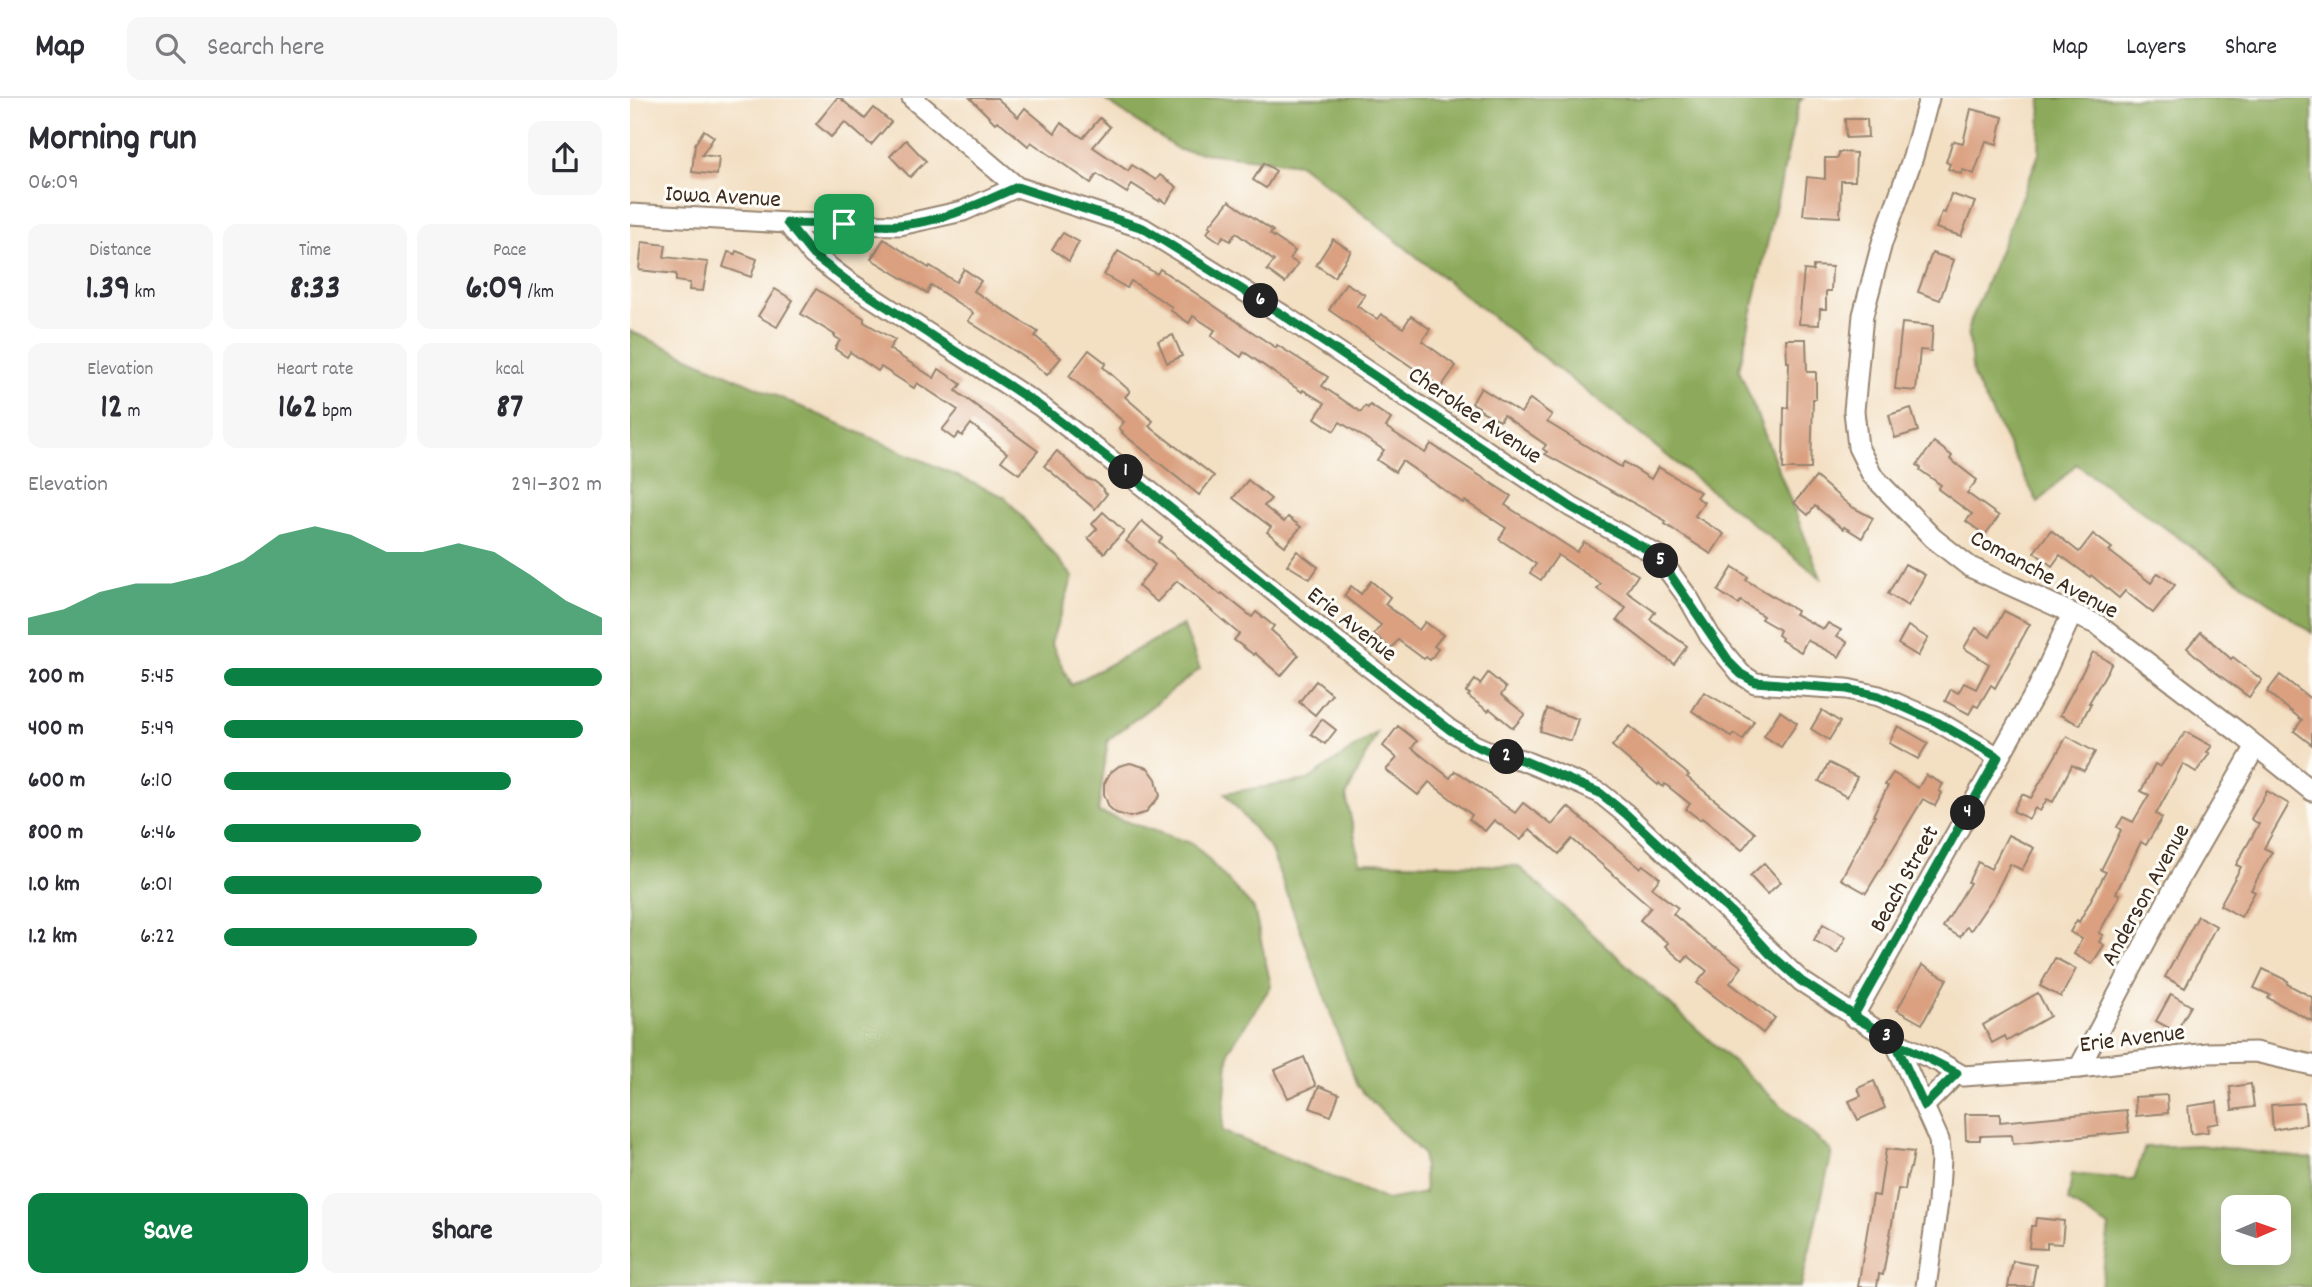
<!DOCTYPE html>
<html lang="en">
<head>
<meta charset="utf-8">
<style>
	body { margin:0; font-family:Dekko,sans-serif; background:#f7f7f7; color:#2b2b33; height:100vh; display:flex; flex-direction:column; font-size:26px; white-space:nowrap }
	* { box-sizing:border-box; margin:0 }
	p { font-size:23px; color:#7c7c81 }
	.icon { flex:none; width:38px; height:38px; fill:none; stroke:currentColor; stroke-width:2; stroke-linecap:round; stroke-linejoin:round }
	.map { position:relative; flex:1; overflow:hidden }
	.sheet { display:flex; flex-direction:column; background:#fff; width:630px }
	.sheet>* { flex:none }
	.needle { width:46px; rotate:88deg }
	.buttons { position:absolute; left:1591px; top:1097px; display:grid; gap:14px }
	.buttons a { display:grid; place-items:center; width:70px; height:70px; border-radius:14px; background:#fff; box-shadow:0 4px 18px #0003; font-size:35px }
	.pin { position:absolute; display:grid; place-items:center; width:60px; height:60px; color:#fff; margin:-30px; border-radius:14px; box-shadow:0 4px 10px #0006 }
	.km { position:absolute; width:35px; height:35px; margin:-18px; border-radius:50%; background:#222; color:#fff; font-size:19px; line-height:35px; text-align:center }
	.round { display:grid; place-items:center; flex:none; width:74px; height:74px; border-radius:14px; background:#f7f7f7 }
	.overview { display:flex; align-items:center; justify-content:space-between; height:119px; padding:0 28px }
	h1 { font-size:38px; font-weight:700; line-height:52px }
	.stats { display:grid; grid-template-columns:repeat(3,1fr); gap:10px; height:119px; padding:7px 28px }
	.stats div { display:grid; align-content:center; border-radius:14px; background:#f7f7f7; text-align:center }
	.stats b { font-size:35px; font-weight:700 }
	.stats small { font-size:19px; font-weight:400 }
	.stats p { font-size:19px }
	.chart { height:196px; padding:14px 28px }
	.chart p { display:flex; justify-content:space-between }
	.chart svg { width:100%; height:126px; margin-top:7px; fill:#0b8043; opacity:.7 }
	.cta { display:flex; gap:14px; margin-top:auto; padding:14px 28px }
	.cta a { flex:1; height:80px; border-radius:14px; background:#0b8043; color:#fff; font-size:28px; font-weight:700; line-height:80px; text-align:center }
	.cta a+a { background:#f7f7f7; color:#2b2b33 }
	ul { padding:0 28px; list-style:none; font-size:23px }
	li { display:grid; grid-template-columns:112px 84px 1fr; align-items:center; height:52px }
	li i { height:18px; border-radius:9px; background:#0b8043 }
	header { display:flex; align-items:center; gap:42px; box-sizing:border-box; height:98px; padding:0 35px; background:#fff; border-bottom:2px solid #e1e1e2 }
	header strong { font-size:33px }
	nav { display:flex; gap:38px; margin-inline-start:auto; font-size:24px }
	.search { width:490px; height:63px; background:#f7f7f7; display:flex; align-items:center; gap:18px; box-sizing:border-box; padding:0 24px; border-radius:14px; color:#7c7c81; font-size:26px }
	main { display:flex; flex:1; min-height:0 }
	.map>svg:first-child { display:block }
	.forest { fill:#8daa5c; stroke:#646a3d; stroke-width:2; fill-rule:evenodd }
	.building { fill:#daa080 }
	.lines { fill:none; stroke-linecap:round; stroke-linejoin:round }
	.street-casing { stroke:#978470; stroke-width:23 }
	.street { stroke:#fff; stroke-width:19 }
	.route-casing { stroke:#fff; stroke-width:14 }
	.route { stroke:#0b8043; stroke-width:9 }
	.labels { text-anchor:middle; stroke-width:6; stroke-linejoin:round; paint-order:stroke }
	.street-label { font-size:24px; fill:#3b2a1e; stroke:#fdfcf7 }
</style>
</head>
<body>
<header>
<strong>Map</strong>
<div class="search"><svg class="icon" aria-label="search" viewBox="0 0 24 24"><circle cx="10" cy="10" r="6"/><path d="M15 15l6 6"/></svg>Search here</div>
<nav><a>Map</a><a>Layers</a><a>Share</a></nav>
</header>
<main>
<section class="sheet">
<div class="overview"><div><h1>Morning run</h1><p>06:09</p></div><a class="round"><svg class="icon" aria-label="share" viewBox="0 0 24 24"><path d="M12 15V3M7 8l5-5 5 5M5 13v7h14v-7"/></svg></a></div>
<div class="stats">
<div><p>Distance</p><b>1.39<small> km</small></b></div>
<div><p>Time</p><b>8:33</b></div>
<div><p>Pace</p><b>6:09<small> /km</small></b></div>
</div>
<div class="stats">
<div><p>Elevation</p><b>12<small> m</small></b></div>
<div><p>Heart rate</p><b>162<small> bpm</small></b></div>
<div><p>kcal</p><b>87</b></div>
</div>
<div class="chart"><p><span>Elevation</span>291–302 m</p>
<svg viewBox="0 0 160 44" preserveAspectRatio="none"><path d="M0 44V38L10 35L20 29L30 26L40 26L50 23L60 18L70 9L80 6L90 9L100 15L110 15L120 12L130 15L140 23L150 32L160 38V44z"/></svg>
</div>
<ul>
<li><b>200 m</b>5:45<i style="width:100%"></i></li>
<li><b>400 m</b>5:49<i style="width:95%"></i></li>
<li><b>600 m</b>6:10<i style="width:76%"></i></li>
<li><b>800 m</b>6:46<i style="width:52%"></i></li>
<li><b>1.0 km</b>6:01<i style="width:84%"></i></li>
<li><b>1.2 km</b>6:22<i style="width:67%"></i></li>
</ul>
<div class="cta"><a>Save</a><a>Share</a></div>
</section>
<div class="map">
<svg width="1682" height="1189" viewBox="0 0 1682 1189">
	<rect width="100%" height="100%" fill="#fdfcf7"/>
	<filter id="ink" filterUnits="userSpaceOnUse"><feTurbulence type="fractalNoise" baseFrequency=".0143" numOctaves="2"/><feDisplacementMap in="SourceGraphic" scale="14" xChannelSelector="R" yChannelSelector="G"/><feConvolveMatrix kernelMatrix="1 2 1 2 8 2 1 2 1" color-interpolation-filters="sRGB"/></filter>
	<filter id="wash" filterUnits="userSpaceOnUse"><feTurbulence type="fractalNoise" baseFrequency=".00686" numOctaves="4" result="noise"/><feDisplacementMap in="SourceGraphic" scale="28" xChannelSelector="R" yChannelSelector="G"/><feGaussianBlur stdDeviation="1.57" result="paint"/><feColorMatrix in="noise" values="0 0 0 0 0 0 0 0 0 0 0 0 0 0 0 0 0 1.4 0 .05"/><feComposite in="paint" operator="in"/></filter>
	<g filter="url(#wash)">
		<rect width="100%" height="100%" fill="#f3dfc2"/>
		<g class="forest">
			<polygon points="472,0 1173,0 1169,4 1109,271 1191,480 670,66 549,52"/>
			<polygon points="1411,0 1682,0 1682,535 1446,366 1408,405 1343,278 1338,230 1409,56"/>
			<polygon points="0,233 375,399 443,479 421,545 441,587 553,527 570,571 478,642 468,714 564,746 624,811 641,888 599,952 592,1033 757,1102 795,1095 793,1056 727,988 641,752 595,695 678,682 748,633 716,698 730,764 888,768 1202,1054 1171,1189 0,1189"/>
			<path d="M1569 1047 1682 1061V1189H1471L1479 1129 1438 1103 1442 1076 1504 1082 1515 1049ZM1603 1110H1648V1155H1603Z"/>
		</g>
		<g id="blocks">
			<g class="building">
				<polygon points="207,0 210,0 235,21 244,10 261,24 241,47 215,24 201,39 186,26"/>
				<polygon points="340,0 367,0 388,19 395,10 425,35 431,25 453,40 470,20 480,29 463,49 498,73 502,67 526,82 530,77 547,89 536,105 530,101 529,103 502,86 497,95 467,76 461,85 401,44 398,48 372,26 367,23 365,25"/>
				<polygon points="1341,11 1373,19 1367,46 1356,43 1344,76 1333,72 1331,76 1318,71 1320,66 1316,64 1322,45 1325,43 1333,45"/>
				<polygon points="1215,21 1237,21 1238,39 1216,40"/>
				<polygon points="74,32 84,39 72,57 89,59 87,77 62,74 65,46"/>
				<polygon points="276,42 296,63 280,79 260,58"/>
				<polygon points="1209,54 1226,55 1225,83 1211,83 1210,119 1173,117 1177,79 1195,81 1195,60 1208,60"/>
				<polygon points="634,65 646,73 636,90 623,82"/>
				<polygon points="1321,96 1345,104 1331,138 1306,130 1312,114 1315,115"/>
				<polygon points="599,103 643,133 640,136 665,153 660,161 668,166 655,185 637,172 644,163 606,135 600,143 593,138 590,144 577,135 581,129 579,128"/>
				<polygon points="433,135 449,144 439,163 422,151"/>
				<polygon points="254,141 299,170 300,168 326,184 334,171 351,183 344,193 408,234 405,238 431,260 417,277 399,262 338,223 343,215 301,187 297,195 241,161"/>
				<polygon points="703,141 721,153 704,179 686,167"/>
				<polygon points="12,144 36,147 34,159 78,164 73,193 59,192 60,185 46,183 46,176 9,172"/>
				<polygon points="106,153 127,161 121,179 93,169 98,154 105,156"/>
				<polygon points="488,153 527,176 530,171 646,250 647,247 698,279 692,288 731,314 735,308 738,310 740,307 761,321 756,329 795,355 801,346 881,398 875,407 947,454 954,444 1008,477 997,494 1025,514 1020,521 1057,548 1044,566 987,522 996,510 967,491 971,486 928,457 911,482 900,475 906,466 869,441 876,430 835,403 833,405 772,363 765,374 747,362 754,352 710,324 704,333 685,320 695,305 673,292 672,294 614,254 611,259 581,238 585,232 563,218 559,225 540,212 542,209 501,183 497,190 474,177"/>
				<polygon points="1302,155 1324,162 1310,202 1288,194"/>
				<polygon points="1183,168 1202,169 1201,193 1196,193 1196,211 1190,211 1189,227 1169,226 1174,172 1183,173"/>
				<polygon points="716,185 735,197 727,208 747,221 751,216 773,230 781,218 800,231 792,243 826,268 811,289 699,212"/>
				<polygon points="145,191 163,202 147,229 128,218"/>
				<polygon points="186,191 234,220 234,224 265,242 259,251 304,280 309,271 331,286 326,293 408,353 389,376 371,363 377,355 341,326 332,338 329,335 324,341 312,332 328,312 287,285 284,290 251,269 248,273 220,254 217,259 205,251 210,242 204,238 205,237 171,216"/>
				<polygon points="1272,225 1303,228 1301,253 1290,252 1286,293 1265,291"/>
				<polygon points="543,237 552,258 537,265 528,243"/>
				<polygon points="1156,241 1176,241 1177,274 1186,274 1186,301 1183,301 1181,371 1153,371 1154,310 1158,310 1159,264 1157,264"/>
				<polygon points="459,252 476,265 473,269 500,293 495,299 523,323 519,328 584,378 569,397 492,335 493,334 489,330 494,324 439,278"/>
				<polygon points="851,290 891,315 900,301 922,317 917,324 991,369 994,364 1021,381 1028,369 1070,394 1066,399 1074,404 1065,418 1094,436 1081,456 1035,426 1036,423 915,356 917,354 913,351 916,347 873,317 870,323 848,311 849,309 842,305"/>
				<polygon points="1281,310 1288,333 1265,340 1259,317"/>
				<polygon points="1304,344 1322,358 1320,361 1347,382 1337,395 1369,418 1355,437 1336,423 1342,416 1308,391 1311,387 1290,372 1291,370 1287,367"/>
				<polygon points="427,353 457,381 464,383 474,391 473,393 477,396 465,411 414,368"/>
				<polygon points="1186,379 1220,408 1243,420 1232,440 1214,429 1213,431 1185,408 1178,417 1164,405"/>
				<polygon points="618,382 641,401 634,408 654,424 658,419 671,429 655,448 637,434 641,429 603,400"/>
				<polygon points="473,414 494,433 474,455 458,440 467,431 462,426"/>
				<polygon points="512,423 532,440 529,444 591,497 592,495 622,519 626,514 644,528 641,532 669,557 651,578 625,555 624,557 604,542 609,536 547,483 527,504 508,488 525,467 496,443"/>
				<polygon points="1421,432 1449,454 1463,436 1482,450 1479,453 1521,485 1528,475 1545,487 1523,515 1495,493 1489,500 1461,477 1460,479 1430,457 1422,468 1404,454"/>
				<polygon points="667,453 688,469 680,481 657,467"/>
				<polygon points="1275,466 1295,477 1278,508 1258,496"/>
				<polygon points="1103,469 1118,479 1116,482 1167,513 1165,516 1191,530 1194,531 1198,525 1211,532 1207,538 1217,544 1209,559 1177,542 1171,554 1151,542 1152,540 1148,537 1150,532 1131,521 1133,518 1111,503 1108,506 1088,493"/>
				<polygon points="741,483 760,499 755,506 789,532 795,524 813,537 804,548 808,551 800,562 796,559 794,561 768,542 761,551 744,536 751,527 714,498 721,488 731,496"/>
				<polygon points="1374,513 1400,526 1365,590 1361,587 1348,609 1344,607 1339,616 1315,603 1321,591 1328,595 1334,585 1346,591 1359,566 1334,550 1346,530 1360,539"/>
				<polygon points="1278,528 1298,540 1288,558 1268,546"/>
				<polygon points="1571,534 1601,561 1603,559 1632,582 1619,599 1581,571 1557,550"/>
				<polygon points="1463,554 1482,565 1459,605 1461,605 1450,627 1430,617"/>
				<polygon points="858,575 876,590 871,597 895,616 883,630 860,611 858,613 838,598 840,596 836,594 845,582 850,586"/>
				<polygon points="1650,577 1682,602 1682,647 1664,633 1672,622 1637,594"/>
				<polygon points="686,583 702,596 685,617 669,604"/>
				<polygon points="1074,594 1124,623 1113,642 1104,636 1102,639 1062,613"/>
				<polygon points="917,611 948,621 941,643 910,633"/>
				<polygon points="1192,612 1210,624 1199,642 1181,631"/>
				<polygon points="1150,613 1167,625 1151,649 1134,638"/>
				<polygon points="692,621 706,632 695,646 681,636"/>
				<polygon points="768,628 787,643 782,650 820,680 825,673 831,676 885,715 893,705 922,727 938,709 1010,770 1013,767 1030,780 1022,790 1048,810 1043,816 1085,851 1086,850 1112,869 1100,885 1145,920 1133,935 1067,885 1077,873 1058,858 1053,864 1035,848 1038,845 1010,822 1021,809 942,741 929,756 900,731 891,742 864,722 855,733 839,721 842,717 799,684 788,697 756,672 767,660 753,648"/>
				<polygon points="999,628 1059,677 1057,679 1125,735 1112,752 1072,720 1070,722 1056,711 1060,706 1035,686 1033,689 1029,685 1028,687 982,648"/>
				<polygon points="1268,628 1298,645 1288,661 1259,645"/>
				<polygon points="1556,634 1582,648 1577,654 1580,655 1566,674 1553,666 1526,716 1532,720 1516,747 1511,744 1486,795 1490,797 1469,835 1473,837 1469,844 1474,847 1462,866 1444,856 1452,841 1440,834 1447,822 1449,824 1476,774 1471,772 1491,732 1487,729 1493,719 1503,724 1519,697 1511,693 1525,666 1530,669"/>
				<polygon points="1437,638 1465,654 1454,673 1442,667 1423,704 1417,701 1410,713 1405,710 1399,721 1383,713 1392,696 1401,700"/>
				<polygon points="500,665 518,670 526,681 530,698 515,715 500,719 486,715 479,709 474,696 474,686 480,675 489,668"/>
				<polygon points="1199,665 1227,679 1217,699 1189,683"/>
				<polygon points="1263,675 1288,690 1296,677 1313,686 1309,693 1312,695 1305,708 1293,701 1236,795 1211,781 1245,718 1243,717 1258,688 1255,687"/>
				<polygon points="1637,693 1659,706 1634,750 1642,754 1621,792 1625,794 1611,819 1590,807 1611,769 1606,767 1629,726 1621,721"/>
				<polygon points="1378,737 1404,750 1392,772 1380,766 1364,798 1341,832 1336,829 1330,839 1313,829 1340,785 1338,784 1348,764 1361,771"/>
				<polygon points="1134,765 1151,784 1137,796 1120,778"/>
				<polygon points="1568,818 1586,828 1555,890 1535,879"/>
				<polygon points="1193,826 1216,839 1207,855 1184,842"/>
				<polygon points="1425,860 1446,871 1431,899 1410,888"/>
				<polygon points="1292,867 1317,881 1292,926 1267,912"/>
				<polygon points="1633,871 1658,883 1657,886 1682,899 1682,923 1638,900 1640,897 1624,890"/>
				<polygon points="1408,895 1420,918 1377,943 1375,938 1362,945 1353,927"/>
				<polygon points="1541,896 1561,908 1546,934 1526,923"/>
				<polygon points="674,959 686,988 658,1000 645,972"/>
				<polygon points="1244,983 1255,1010 1228,1022 1219,1003 1231,998 1228,990"/>
				<polygon points="1621,986 1624,1009 1602,1012 1600,989"/>
				<polygon points="689,988 709,996 701,1018 680,1010"/>
				<polygon points="1537,997 1538,1015 1506,1018 1505,999"/>
				<polygon points="1587,1004 1589,1025 1577,1027 1578,1034 1561,1036 1558,1008"/>
				<polygon points="1674,1005 1676,1026 1643,1032 1641,1007"/>
				<polygon points="1496,1012 1499,1034 1383,1046 1382,1037 1350,1038 1350,1042 1336,1042 1335,1016 1370,1016 1370,1024"/>
				<polygon points="1256,1051 1284,1054 1281,1070 1280,1070 1277,1078 1275,1092 1268,1091 1253,1177 1249,1176 1247,1189 1228,1189 1243,1097 1249,1098"/>
				<polygon points="1406,1120 1434,1123 1432,1146 1417,1145 1417,1151 1399,1150 1401,1128 1405,1128"/>
				<polygon points="1383,1163 1406,1167 1402,1189 1378,1189"/>
			</g>
		</g>
	</g>
	<g filter="url(#ink)">
		<use href="#blocks" fill-opacity="0" stroke="#978470" stroke-width="2"/>
		<g class="lines">
			<defs>
				<g id="street">
					<polyline points="282,0 387,89 513,130 653,217 941,409 1027,457 1059,501 1080,538 1111,576 1125,585 1217,591 1249,598 1307,623 1368,659"/>
					<polyline points="1299,0 1283,59 1252,145 1233,217 1224,313 1228,349 1242,377 1303,440 1340,469 1468,527 1611,636 1682,693"/>
					<polyline points="0,116 157,125 270,127 333,113 387,89"/>
					<polyline points="157,125 183,157 220,185 410,308 477,359 688,529 820,632 844,647 862,655 892,662 950,686 970,695 996,716 1171,883 1265,944 1309,964 1333,978 1449,970 1578,955 1625,954 1682,967"/>
					<polyline points="1223,919 1408,590 1442,516"/>
					<polyline points="1265,944 1309,1042 1311,1061 1308,1105 1296,1189"/>
					<polyline points="1449,970 1544,790 1626,648"/>
					<polyline points="1294,1008 1327,975"/>
				</g>
			</defs>
			<use href="#street" class="street-casing"/>
			<use href="#street" class="street"/>
		</g>
	</g>
	<g class="lines" filter="url(#ink)">
		<defs>
			<path id="route" d="M214 126 157 125 183 157 220 185 410 308 477 359 688 529 820 632 844 647 862 655 892 662 970 695 996 716 1105 818 1139 855 1171 883 1265 944 1294 1008 1327 975 1265 944 1250 933 1223 919 1368 659 1307 624 1249 598 1217 591 1125 584 1111 576 1101 566 1027 457 941 409 653 217 513 130 387 89C349 106 310 125 268 127 250 128 232 126 214 126"/>
		</defs>
		<use href="#route" class="route-casing"/>
		<use href="#route" class="route"/>
	</g>
	<g class="labels">
		<g class="street-label">
			<text transform="translate(93 97) rotate(3)" y="8">Iowa Avenue</text>
			<text transform="translate(846 316) rotate(34)" y="8">Cherokee Avenue</text>
			<text transform="translate(1415 475) rotate(28)" y="8">Comanche Avenue</text>
			<text transform="translate(723 525) rotate(38)" y="8">Erie Avenue</text>
			<text transform="translate(1273 780) rotate(-61)" y="8">Beach Street</text>
			<text transform="translate(1514 796) rotate(-61)" y="8">Anderson Avenue</text>
			<text transform="translate(1502 939) rotate(-7)" y="8">Erie Avenue</text>
		</g>
	</g>
</svg>
<div class="buttons">
<a><svg class="needle" viewBox="-14 -14 28 28"><path d="M0-13l5 13h-10z" fill="#e53935"/><path d="M0 13l5-13h-10z" fill="#7c7c81"/></svg></a>
</div>
<div class="pin" style="left:214px;top:126px;background:#1e9e55"><svg class="icon" aria-label="arrive" viewBox="0 0 24 24"><path d="M6 21V4h12l-3 4 3 4H6"/></svg></div>
<b class="km" style="left:496px;top:374px">1</b>
<b class="km" style="left:877px;top:659px">2</b>
<b class="km" style="left:1257px;top:939px">3</b>
<b class="km" style="left:1338px;top:715px">4</b>
<b class="km" style="left:1031px;top:463px">5</b>
<b class="km" style="left:631px;top:203px">6</b>
</div>
</main>
</body>
</html>
